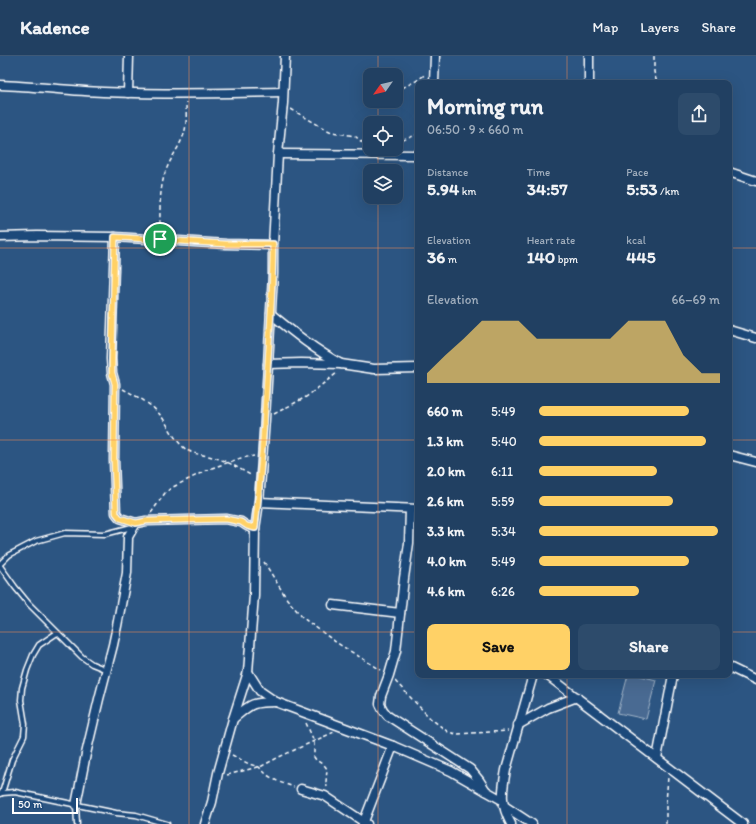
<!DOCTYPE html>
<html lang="en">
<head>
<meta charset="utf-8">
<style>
	body { margin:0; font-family:Itim,sans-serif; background:#2d4b6b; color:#f1f3f6; height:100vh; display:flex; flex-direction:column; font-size:15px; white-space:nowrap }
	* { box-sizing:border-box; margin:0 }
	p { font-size:13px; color:#a2afbe }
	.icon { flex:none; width:22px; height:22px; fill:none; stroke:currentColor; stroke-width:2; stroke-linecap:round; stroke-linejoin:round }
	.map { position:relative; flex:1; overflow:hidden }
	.drawer { position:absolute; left:415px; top:24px; width:317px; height:598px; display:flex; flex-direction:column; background:#214062; border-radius:8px; box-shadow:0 4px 16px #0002,0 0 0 1px #3e5977 }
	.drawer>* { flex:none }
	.needle { width:26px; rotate:236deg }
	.fabs { position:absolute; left:363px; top:12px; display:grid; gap:8px }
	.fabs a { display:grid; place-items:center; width:40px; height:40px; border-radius:8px; background:#214062; box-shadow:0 4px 16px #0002,0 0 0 1px #3e5977; font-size:20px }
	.scale { position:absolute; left:12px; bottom:10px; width:66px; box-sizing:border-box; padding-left:4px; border:2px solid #fff; border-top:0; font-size:11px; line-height:14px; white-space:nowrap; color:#fff; -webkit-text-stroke:3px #1f4a7a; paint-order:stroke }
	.pin { position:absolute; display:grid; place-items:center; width:34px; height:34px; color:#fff; margin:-17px; border:2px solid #fff; border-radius:50%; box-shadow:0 1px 4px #0007 }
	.round { display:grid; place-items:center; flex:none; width:42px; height:42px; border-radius:8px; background:#2d4b6b }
	.headline { display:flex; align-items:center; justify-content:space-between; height:68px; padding:0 12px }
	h1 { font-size:22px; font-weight:800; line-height:30px }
	.figures { display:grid; grid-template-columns:repeat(3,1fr); gap:6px; height:68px; padding:4px 12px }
	.figures div { display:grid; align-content:center }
	.figures b { font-size:17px; font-weight:800 }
	.figures small { font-size:11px; font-weight:400 }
	.figures p { font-size:11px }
	.chart { height:112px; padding:8px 12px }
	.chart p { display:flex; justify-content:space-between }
	.chart svg { width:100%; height:72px; margin-top:4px; fill:#ffd166; opacity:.7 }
	.button { display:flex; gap:8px; margin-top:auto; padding:8px 12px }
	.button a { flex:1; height:46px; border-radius:8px; background:#ffd166; color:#111; font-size:16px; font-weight:800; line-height:46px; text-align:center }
	.button a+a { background:#2d4b6b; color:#f1f3f6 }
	ul { padding:0 12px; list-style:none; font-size:13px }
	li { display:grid; grid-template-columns:64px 48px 1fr; align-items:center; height:30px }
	li i { height:10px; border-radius:5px; background:#ffd166 }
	header { display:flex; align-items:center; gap:24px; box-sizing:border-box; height:56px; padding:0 20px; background:#214062; border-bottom:1px solid #3e5977 }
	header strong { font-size:19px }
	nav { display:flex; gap:22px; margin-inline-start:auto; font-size:14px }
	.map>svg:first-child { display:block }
	.green { fill:#486b92; stroke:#a4b5c8 }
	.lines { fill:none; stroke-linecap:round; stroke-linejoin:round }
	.lane-casing { stroke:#fff; stroke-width:7 }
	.street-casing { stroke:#fff; stroke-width:11 }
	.path { stroke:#fff; stroke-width:1.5; stroke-dasharray:4 3; stroke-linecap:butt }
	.lane { stroke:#1f4a7a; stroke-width:4 }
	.street { stroke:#1f4a7a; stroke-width:8 }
	.route-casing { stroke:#fff; stroke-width:8 }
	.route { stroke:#ffd166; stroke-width:5 }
	.grid { fill:none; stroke:#ef8b55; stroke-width:1; stroke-opacity:0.55 }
</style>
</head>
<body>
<header>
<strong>Kadence</strong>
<nav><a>Map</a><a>Layers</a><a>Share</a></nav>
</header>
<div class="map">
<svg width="756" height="768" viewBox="0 0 756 768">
	<rect width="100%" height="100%" fill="#2c5582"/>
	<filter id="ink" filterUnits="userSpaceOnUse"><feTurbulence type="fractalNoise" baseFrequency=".025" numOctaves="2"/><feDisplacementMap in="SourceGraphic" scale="8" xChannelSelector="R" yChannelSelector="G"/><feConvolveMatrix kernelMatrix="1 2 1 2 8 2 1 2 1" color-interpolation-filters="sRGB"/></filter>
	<g filter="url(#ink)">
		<polygon class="green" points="628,619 637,619 656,624 646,663 618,657"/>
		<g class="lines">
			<defs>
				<g id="lane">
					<polyline points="0,508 9,499 36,485 65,477 105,478 132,471"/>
					<polyline points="0,510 15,531 29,548 82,601 92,608 107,614"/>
					<polyline points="2,737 12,704 24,680 25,668 21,644 22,632 27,614 33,599 39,589 57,577"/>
					<polyline points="0,738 2,737 15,736 116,757 136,759 167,768"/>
					<polyline points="76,749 77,768"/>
				</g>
				<g id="street">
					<polyline points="434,27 435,0"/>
					<polyline points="589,27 589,0"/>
					<path d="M0 29C35 30 69 35 103 36 163 39 224 37 283 36"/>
					<polyline points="128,37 129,0"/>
					<polyline points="278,98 418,99"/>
					<polyline points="729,116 756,125"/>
					<polyline points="0,181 37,180 115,181 226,188 273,189"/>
					<polyline points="115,181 111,303 112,317 115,328 114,404 116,457 120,462 136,467"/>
					<path d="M271 258C293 276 315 294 341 308"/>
					<polyline points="729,274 756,282"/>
					<polyline points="268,308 301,307 341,308 374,313 418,312"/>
					<polyline points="729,399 756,406"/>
					<polyline points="259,446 418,453"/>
					<polyline points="410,453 409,487 404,522 396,595 389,619 381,640 380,648 383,654 388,660 470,713 479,724 486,735"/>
					<polyline points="333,549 400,557"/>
					<polyline points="729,611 756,624"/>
					<polyline points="248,616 260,635 276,646 393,690 451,715 502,744"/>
					<polyline points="547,619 743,768"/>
					<path d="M233 663C251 648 251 646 276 646"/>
					<polyline points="518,669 548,652 577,641"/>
					<polyline points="657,702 673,619"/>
					<polyline points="301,733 325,740 367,768"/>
					<polyline points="76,749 86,698 99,643 113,589 117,570 127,517 128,481 136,467 146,465 226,463 241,466 247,470 255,473"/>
					<polyline points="503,749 532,768"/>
					<polyline points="205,768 212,746 218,717 233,663 248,616 254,539 255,473 259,446 265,363 273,218 273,189 278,98 283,47 285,0"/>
					<polyline points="363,768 393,690"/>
					<path d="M511 768C500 748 502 735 506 714L533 619"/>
				</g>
			</defs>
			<use href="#lane" class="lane-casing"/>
			<use href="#street" class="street-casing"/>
			<g class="path">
				<polyline points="654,0 654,16 657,27"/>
				<polyline points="396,35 416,25 426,18"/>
				<polyline points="291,53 325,73 332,76 355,80 363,87 370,88"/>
				<polyline points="396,87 416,79 418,77"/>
				<path d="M160 175C160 156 159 135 165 117 170 102 182 88 185 74 187 65 186 55 186 46"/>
				<path d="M123 333C136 340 152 348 161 360 169 370 175 386 187 394 195 399 207 399 216 402 229 406 240 413 252 420"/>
				<polyline points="274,358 306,341 337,317"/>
				<polyline points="151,457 165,437 171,432 209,413 241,402 254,400"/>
				<polyline points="264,506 287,543 303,562 337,587 381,614"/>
				<polyline points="395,625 430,662 448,676 456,678 508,675"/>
				<polyline points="306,667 314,685 314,701 316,704 325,710 327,713 326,726 327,731"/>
				<polyline points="232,699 249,708 259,711 267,719 279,726 294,731"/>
				<polyline points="227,719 262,710 279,701 334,676"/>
				<polyline points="666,768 666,747 668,721"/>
			</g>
			<use href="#lane" class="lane"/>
			<use href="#street" class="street"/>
		</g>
	</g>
	<g class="lines" filter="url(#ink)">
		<defs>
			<path id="route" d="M115 181 226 188H273C273 232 270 276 267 320 264 371 261 422 255 472L247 470 241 466 226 463 146 465 136 467 120 462 116 457 114 404 115 328 112 317V303Z"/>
		</defs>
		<use href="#route" class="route-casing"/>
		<use href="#route" class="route"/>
	</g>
	<path class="grid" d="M189 0V768M378 0V19M567 0V27M378 45V67M378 93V115M378 141V768M0 192H418M729 192H756M0 384H418M729 384H756M0 576H418M729 576H756M567 619V768"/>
</svg>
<div class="fabs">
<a><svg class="needle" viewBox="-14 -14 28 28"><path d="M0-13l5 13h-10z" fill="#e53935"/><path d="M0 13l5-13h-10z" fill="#a2afbe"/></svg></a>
<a><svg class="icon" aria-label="locate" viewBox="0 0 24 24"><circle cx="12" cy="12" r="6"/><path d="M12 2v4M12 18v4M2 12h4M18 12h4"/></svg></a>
<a><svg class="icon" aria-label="layers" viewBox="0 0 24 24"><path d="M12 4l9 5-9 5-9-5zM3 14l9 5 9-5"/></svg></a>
</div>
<div class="scale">50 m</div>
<div class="pin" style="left:160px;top:183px;background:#1e9e55"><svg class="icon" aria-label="arrive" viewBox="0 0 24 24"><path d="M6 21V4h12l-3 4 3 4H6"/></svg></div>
<section class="drawer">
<div class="headline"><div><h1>Morning run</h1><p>06:50 · 9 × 660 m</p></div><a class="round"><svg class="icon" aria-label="share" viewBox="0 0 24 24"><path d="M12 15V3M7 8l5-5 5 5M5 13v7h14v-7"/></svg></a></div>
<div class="figures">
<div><p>Distance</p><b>5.94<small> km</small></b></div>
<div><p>Time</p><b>34:57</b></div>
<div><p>Pace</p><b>5:53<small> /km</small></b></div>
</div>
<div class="figures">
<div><p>Elevation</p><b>36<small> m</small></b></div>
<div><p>Heart rate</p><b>140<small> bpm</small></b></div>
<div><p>kcal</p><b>445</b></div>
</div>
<div class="chart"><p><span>Elevation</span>66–69 m</p>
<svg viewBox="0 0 160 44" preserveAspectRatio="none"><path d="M0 44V38L10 27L20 17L30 6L40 6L50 6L60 17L70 17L80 17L90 17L100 17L110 6L120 6L130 6L140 27L150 38L160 38V44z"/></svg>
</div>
<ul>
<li><b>660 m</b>5:49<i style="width:83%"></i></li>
<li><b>1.3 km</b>5:40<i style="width:92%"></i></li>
<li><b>2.0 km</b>6:11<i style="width:65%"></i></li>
<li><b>2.6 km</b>5:59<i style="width:74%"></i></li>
<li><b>3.3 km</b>5:34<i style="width:99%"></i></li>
<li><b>4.0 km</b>5:49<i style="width:83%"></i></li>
<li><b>4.6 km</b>6:26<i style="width:55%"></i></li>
</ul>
<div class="button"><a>Save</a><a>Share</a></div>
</section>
</div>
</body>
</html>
